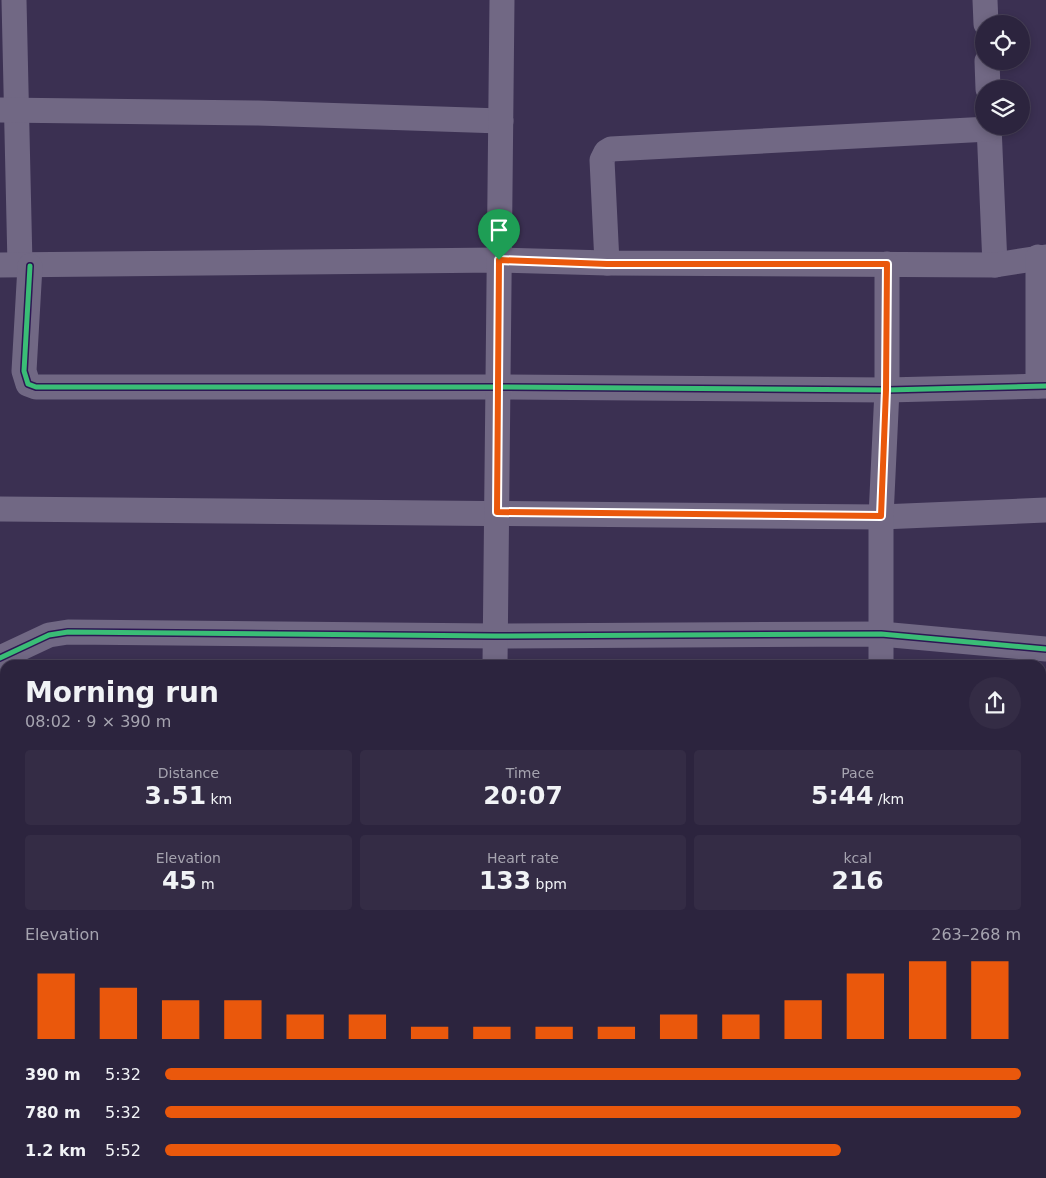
<!DOCTYPE html>
<html lang="en">
<head>
<meta charset="utf-8">
<style>
	body { margin:0; font-family:"DejaVu Sans",sans-serif; background:#342c45; color:#f1f3f6; height:100vh; display:flex; flex-direction:column; font-size:19px; white-space:nowrap }
	* { box-sizing:border-box; margin:0 }
	p { font-size:16px; color:#a6a4b0 }
	.icon { flex:none; width:28px; height:28px; fill:none; stroke:currentColor; stroke-width:2; stroke-linecap:round; stroke-linejoin:round }
	.map { position:relative; flex:1; overflow:hidden }
	.side { position:absolute; left:0px; top:660px; width:1046px; height:519px; display:flex; flex-direction:column; background:#2c243e; border-radius:15px 15px 0 0; box-shadow:0 2px 8px #0003,0 0 0 1px #484158 }
	.side>* { flex:none }
	.fabs { position:absolute; left:975px; top:15px; display:grid; gap:10px }
	.fabs a { display:grid; place-items:center; width:55px; height:55px; border-radius:50%; background:#2c243e; box-shadow:0 2px 8px #0003,0 0 0 1px #484158; font-size:25px }
	.pin { position:absolute; display:grid; place-items:center; width:42px; height:42px; color:#fff; margin:-51px -21px; border-radius:50% 50% 50% 0; rotate:-45deg; box-shadow:0 0 5px #0007 }
	.pin .icon { rotate:45deg }
	.round { display:grid; place-items:center; flex:none; width:52px; height:52px; border-radius:26px; background:#342c45 }
	.headline { display:flex; align-items:center; justify-content:space-between; height:85px; padding:0 25px }
	h1 { font-size:28px; font-weight:600; line-height:38px }
	.figures { display:grid; grid-template-columns:repeat(3,1fr); gap:8px; height:85px; padding:5px 25px }
	.figures div { display:grid; align-content:center; border-radius:5px; background:#342c45; text-align:center }
	.figures b { font-size:25px; font-weight:600 }
	.figures small { font-size:14px; font-weight:400 }
	.figures p { font-size:14px }
	.chart { height:140px; padding:10px 25px }
	.chart p { display:flex; justify-content:space-between }
	.chart svg { width:100%; height:90px; margin-top:5px; stroke:#ea580c; stroke-width:6 }
	ul { padding:0 25px; list-style:none; font-size:16px }
	li { display:grid; grid-template-columns:80px 60px 1fr; align-items:center; height:38px }
	li i { height:12px; border-radius:6px; background:#ea580c }
	.map>svg:first-child { display:block }
	.lines { fill:none; stroke-linecap:round; stroke-linejoin:round }
	.street { stroke:#716884; stroke-width:25 }
	.cycleway-casing { stroke:#2d1754; stroke-width:8 }
	.cycleway { stroke:#3abd76; stroke-width:5 }
	.route-casing { stroke:#fff; stroke-width:10 }
	.route { stroke:#ea580c; stroke-width:6 }
</style>
</head>
<body>
<div class="map">
<svg width="1046" height="1178" viewBox="0 0 1046 1178">
	<rect width="100%" height="100%" fill="#3b3052"/>
	<g class="lines">
		<g class="street">
			<polyline points="14,0 20,265"/>
			<polyline points="985,0 986,24"/>
			<polyline points="987,61 988,89"/>
			<polyline points="0,110 258,113 501,121"/>
			<polyline points="989,126 995,265"/>
			<polyline points="607,263 602,160 606,152 611,149 989,129"/>
			<polyline points="0,265 499,260 607,263 995,265 1046,257"/>
			<polyline points="30,266 24,371 28,384 36,387 498,387 887,390 1046,386"/>
			<polyline points="1038,386 1038,257"/>
			<polyline points="0,509 881,517 1046,510"/>
			<polyline points="0,658 49,635 68,632 495,636 881,634 1046,649"/>
			<polyline points="495,665 502,0"/>
			<polyline points="881,665 881,517 887,390 887,264"/>
			<polyline points="0,762 5,772"/>
			<polyline points="1041,782 1046,779"/>
			<polyline points="0,814 5,812"/>
			<polyline points="1041,1043 1046,1051"/>
			<polyline points="1041,1074 1046,1070"/>
			<polyline points="192,1174 194,1178"/>
			<polyline points="760,1174 763,1178"/>
			<polyline points="409,1178 417,1174"/>
			<polyline points="490,1178 490,1174"/>
			<polyline points="910,1178 915,1174"/>
		</g>
		<defs>
			<g id="cycleway">
				<polyline points="30,266 24,371 28,384 36,387 498,387 887,390 1046,386"/>
				<polyline points="0,658 49,635 68,632 495,636 881,634 1046,649"/>
			</g>
		</defs>
		<use href="#cycleway" class="cycleway-casing"/>
		<use href="#cycleway" class="cycleway"/>
	</g>
	<g class="lines">
		<defs>
			<polygon id="route" points="499,260 607,264 887,264 886,390 881,516 497,512"/>
		</defs>
		<use href="#route" class="route-casing"/>
		<use href="#route" class="route"/>
	</g>
</svg>
<div class="fabs">
<a><svg class="icon" aria-label="locate" viewBox="0 0 24 24"><circle cx="12" cy="12" r="6"/><path d="M12 2v4M12 18v4M2 12h4M18 12h4"/></svg></a>
<a><svg class="icon" aria-label="layers" viewBox="0 0 24 24"><path d="M12 4l9 5-9 5-9-5zM3 14l9 5 9-5"/></svg></a>
</div>
<div class="pin" style="left:499px;top:260px;background:#1e9e55"><svg class="icon" aria-label="arrive" viewBox="0 0 24 24"><path d="M6 21V4h12l-3 4 3 4H6"/></svg></div>
<section class="side">
<div class="headline"><div><h1>Morning run</h1><p>08:02 · 9 × 390 m</p></div><a class="round"><svg class="icon" aria-label="share" viewBox="0 0 24 24"><path d="M12 15V3M7 8l5-5 5 5M5 13v7h14v-7"/></svg></a></div>
<div class="figures">
<div><p>Distance</p><b>3.51<small> km</small></b></div>
<div><p>Time</p><b>20:07</b></div>
<div><p>Pace</p><b>5:44<small> /km</small></b></div>
</div>
<div class="figures">
<div><p>Elevation</p><b>45<small> m</small></b></div>
<div><p>Heart rate</p><b>133<small> bpm</small></b></div>
<div><p>kcal</p><b>216</b></div>
</div>
<div class="chart"><p><span>Elevation</span>263–268 m</p>
<svg viewBox="0 0 160 44" preserveAspectRatio="none"><path d="M5 44V12M15 44V19M25 44V25M35 44V25M45 44V32M55 44V32M65 44V38M75 44V38M85 44V38M95 44V38M105 44V32M115 44V32M125 44V25M135 44V12M145 44V6M155 44V6"/></svg>
</div>
<ul>
<li><b>390 m</b>5:32<i style="width:100%"></i></li>
<li><b>780 m</b>5:32<i style="width:100%"></i></li>
<li><b>1.2 km</b>5:52<i style="width:79%"></i></li>
</ul>
</section>
</div>
</body>
</html>
